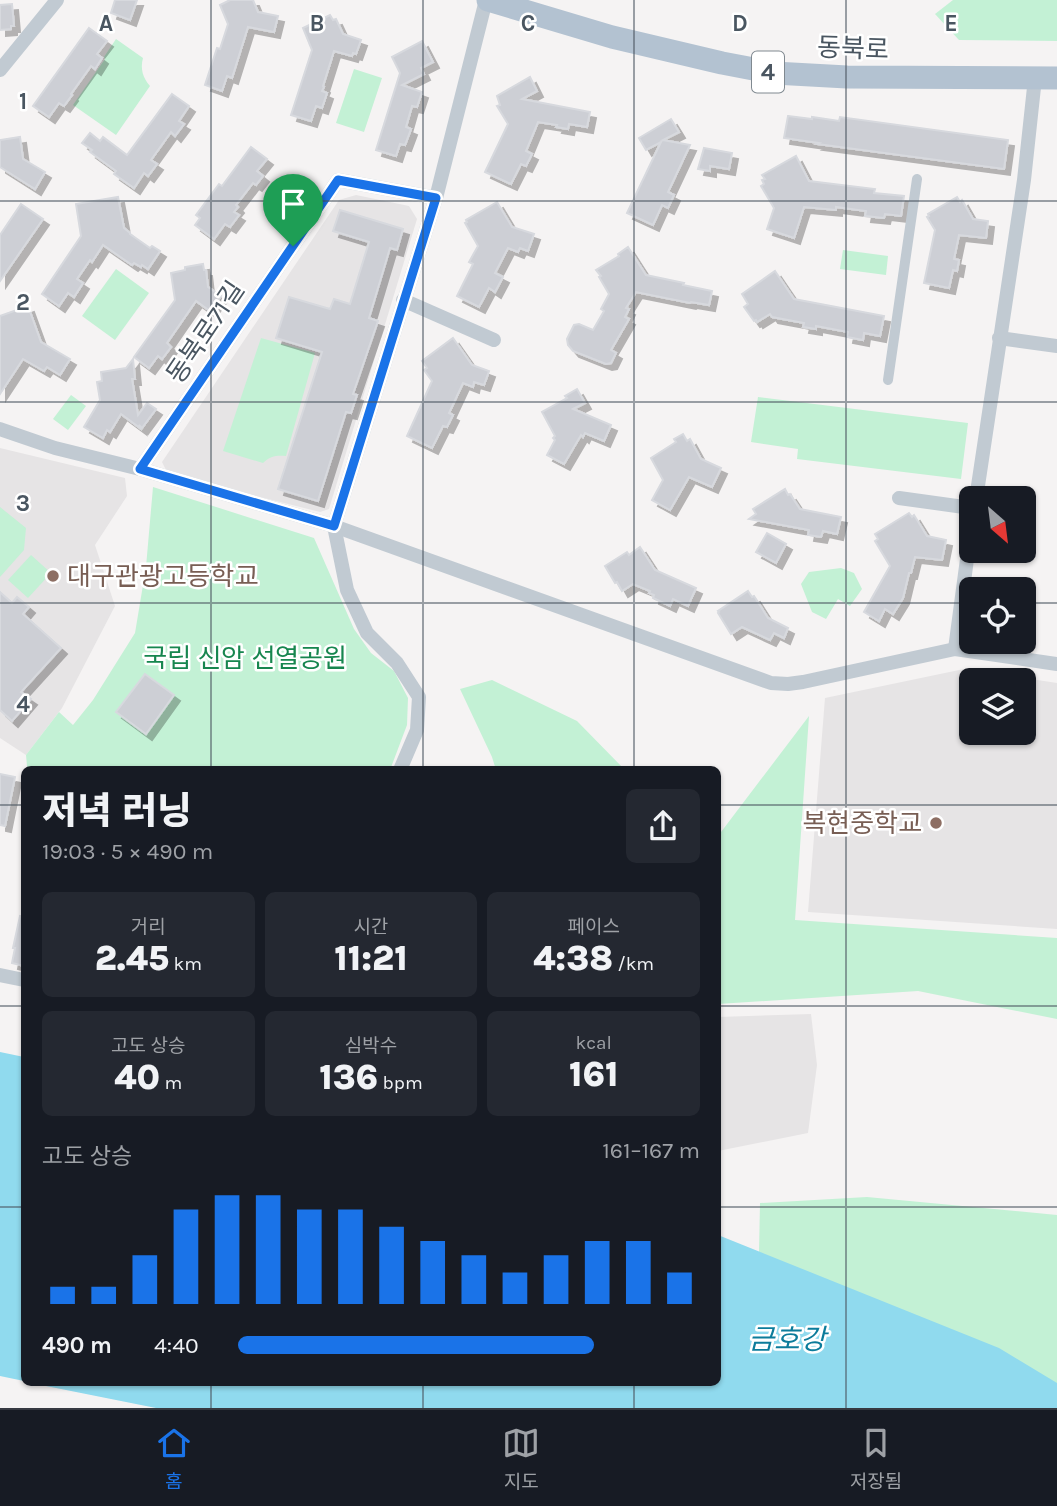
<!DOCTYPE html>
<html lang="ko">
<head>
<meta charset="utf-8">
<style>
	body { margin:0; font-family:Karla,"Noto Sans KR",sans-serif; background:#242831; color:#f1f3f6; height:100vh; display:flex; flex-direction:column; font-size:26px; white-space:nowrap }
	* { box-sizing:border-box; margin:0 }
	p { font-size:23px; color:#9ea1a6 }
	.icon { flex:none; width:38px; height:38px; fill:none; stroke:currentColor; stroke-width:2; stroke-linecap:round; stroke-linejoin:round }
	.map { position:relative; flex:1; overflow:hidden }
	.side { position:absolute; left:21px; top:766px; width:700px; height:620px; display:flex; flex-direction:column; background:#171b24; border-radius:10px; box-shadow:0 2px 5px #0004 }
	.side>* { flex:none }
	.needle { width:46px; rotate:152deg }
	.fabs { position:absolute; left:959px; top:486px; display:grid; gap:14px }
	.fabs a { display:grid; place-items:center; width:77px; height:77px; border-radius:10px; background:#171b24; box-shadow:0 2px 5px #0004; font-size:35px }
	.pin { position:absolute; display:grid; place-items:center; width:60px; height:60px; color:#fff; margin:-72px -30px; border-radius:50% 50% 50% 0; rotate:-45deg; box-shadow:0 0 7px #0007 }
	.pin .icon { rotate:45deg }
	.round { display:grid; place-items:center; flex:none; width:74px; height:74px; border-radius:10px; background:#242831 }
	.overview { display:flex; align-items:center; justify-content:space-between; height:119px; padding:0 21px }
	h1 { font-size:38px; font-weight:800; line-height:52px }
	.metrics { display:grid; grid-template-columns:repeat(3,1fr); gap:10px; height:119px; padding:7px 21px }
	.metrics div { display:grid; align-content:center; border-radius:10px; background:#242831; text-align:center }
	.metrics b { font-size:35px; font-weight:800 }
	.metrics small { font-size:19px; font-weight:400 }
	.metrics p { font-size:19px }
	.chart { height:196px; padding:14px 21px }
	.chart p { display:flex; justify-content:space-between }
	.chart svg { width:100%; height:126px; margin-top:7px; stroke:#1a73e8; stroke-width:6 }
	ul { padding:0 21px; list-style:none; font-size:23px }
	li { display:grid; grid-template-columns:112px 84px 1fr; align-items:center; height:52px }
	li i { height:18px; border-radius:9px; background:#1a73e8 }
	.menu { display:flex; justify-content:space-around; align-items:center; height:98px; border-top:2px solid #363941; background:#171b24; font-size:19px; color:#9ea1a6 }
	.menu a { display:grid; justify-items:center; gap:4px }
	.menu .selected { color:#1a73e8 }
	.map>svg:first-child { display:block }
	.education { fill:#e6e4e5; fill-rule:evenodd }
	.green { fill:#c3f1d5 }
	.water { fill:#90daee }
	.building { fill:#cdcfd5; stroke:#d7d9de; stroke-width:2; filter:url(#shadow) }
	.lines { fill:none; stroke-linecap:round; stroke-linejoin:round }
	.pedestrian { stroke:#c1cad2; stroke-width:10 }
	.minor { stroke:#c1cad2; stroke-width:14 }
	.primary { stroke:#b3c2d1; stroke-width:23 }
	.route-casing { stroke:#fff; stroke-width:14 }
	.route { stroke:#1a73e8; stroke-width:9 }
	.grid { fill:none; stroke:#4a5661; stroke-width:2; stroke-opacity:0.55 }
	.education-dot { fill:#8d6e63; stroke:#fff; stroke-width:2.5 }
	.labels { text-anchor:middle; stroke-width:5; stroke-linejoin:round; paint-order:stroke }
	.shield { fill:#fff; stroke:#808990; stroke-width:2 }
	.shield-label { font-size:24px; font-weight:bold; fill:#4a5661 }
	.street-label { font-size:26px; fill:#4a5661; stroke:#fff }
	.education-label { font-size:26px; fill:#785e54; stroke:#fff; text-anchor:start }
	.park-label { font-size:26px; fill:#17864f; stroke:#fff }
	.water-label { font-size:28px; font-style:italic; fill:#0c7c9b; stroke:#fff }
	.grid-label { font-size:23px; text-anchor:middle; font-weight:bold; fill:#4a5661; stroke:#fff; stroke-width:5; stroke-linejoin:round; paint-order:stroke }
</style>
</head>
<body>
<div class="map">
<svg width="1057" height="1408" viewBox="0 0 1057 1408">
	<defs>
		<filter id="shadow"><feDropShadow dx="6" dy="6" stdDeviation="0" flood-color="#0004"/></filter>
	</defs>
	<rect width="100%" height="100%" fill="#f5f3f3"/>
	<g class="education">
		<polygon points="356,195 409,206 417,219 329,509 320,512 168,474 162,462 339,200"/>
		<polygon points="0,448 125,478 127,496 95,545 115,606 62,708 26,755 0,738"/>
		<path d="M964 669 1057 683V929L808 912 825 698ZM971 681H1024V733H971Z"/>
		<polygon points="811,1014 817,1065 808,1133 718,1151 718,1017"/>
	</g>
	<g class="green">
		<polygon points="953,0 1057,0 1057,41 959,40 935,14"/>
		<path d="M116 39 143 58C140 69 143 78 150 86L116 135 73 105 105 59 104 57Z"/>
		<polygon points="354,69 382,78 364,132 336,123"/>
		<polygon points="843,250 888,256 886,275 840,269"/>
		<polygon points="116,269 149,293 115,340 82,316"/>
		<path d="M261 338 315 353 286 456C277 455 270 456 263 463L223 451Z"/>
		<polygon points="71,395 86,406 68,430 53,419"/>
		<polygon points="758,397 968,423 961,479 797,459 798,449 751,442"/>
		<polygon points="153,487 314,538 354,629 371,653 394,671 408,698 407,725 390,770 29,770 27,766 26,755 59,712 73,725 93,700 135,633 146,567"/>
		<polygon points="0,507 26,528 24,550 0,577"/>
		<polygon points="31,555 51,573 28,598 8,580"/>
		<polygon points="841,568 854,573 862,589 850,606 838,599 826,619 812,612 801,584 809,572"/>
		<polygon points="492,680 577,721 625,770 496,770 492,757 460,689"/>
		<polygon points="809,716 795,920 1057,938 1057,1019 918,991 718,1004 718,836"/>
		<polygon points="867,1197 1057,1215 1057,1389 759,1252 760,1203"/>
	</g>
	<g class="water">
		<polygon points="0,1052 24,1057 24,1381 0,1376"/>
		<polygon points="718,1235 999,1348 1057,1383 1057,1408 156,1408 31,1383 718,1382"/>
	</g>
	<g class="building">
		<polygon points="115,0 137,0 130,20 111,13"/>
		<polygon points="230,0 253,0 258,12 278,16 274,32 248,27 232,78 227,76 222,91 205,85 217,48 220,49 228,24 220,5"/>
		<polygon points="12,4 14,26 11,26 11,29 0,30 0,5"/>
		<polygon points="330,15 333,20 336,19 343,34 361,40 356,54 353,53 352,56 334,51 323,86 324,87 322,91 327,93 322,108 316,106 311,121 291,115 312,50 303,28"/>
		<polygon points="89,28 107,41 97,54 102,58 95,69 91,66 71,94 72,95 64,106 59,103 49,117 33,106"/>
		<polygon points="422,41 433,62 421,68 424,74 402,85 422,92 417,107 412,106 406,127 411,129 405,145 400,144 396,156 376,150 400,73 392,57"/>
		<polygon points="530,77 537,91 522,99 590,112 587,127 569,124 568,129 556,127 557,125 538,122 526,151 532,154 526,166 521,164 511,184 485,172 508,124 497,106 500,105 497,96"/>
		<polygon points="172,94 189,106 179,121 184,124 175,136 171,132 151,160 157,164 148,176 144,173 134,188 114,174 116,171 90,152 92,150 82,143 90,133 100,141 103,137 127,155"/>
		<polygon points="788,116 812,119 812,117 839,121 840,117 1008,140 1004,169 817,144 819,143 784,138"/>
		<polygon points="671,119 679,132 663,140 690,145 668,192 674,195 668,208 662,205 653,225 627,213 661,142 646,150 639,138"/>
		<polygon points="20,137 23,159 45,172 35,189 0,167 0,140"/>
		<polygon points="251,147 267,159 257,171 263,176 256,185 253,183 236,205 238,207 234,212 239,215 230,227 225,224 214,239 195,225 200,218 196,215 219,184 222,186"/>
		<polygon points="704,148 732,153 729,169 710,166 710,171 698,169"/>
		<polygon points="796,156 809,181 875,189 874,193 904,196 901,216 885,214 884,218 865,216 866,211 836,207 836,210 804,207 794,238 767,229 774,208 761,186 764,184 762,180 765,179 762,175"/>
		<polygon points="118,197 124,228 130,233 130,234 150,248 152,246 160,251 148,269 142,265 141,267 134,263 132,265 103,245 92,262 90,260 77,279 83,283 74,297 68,293 59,306 42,294 81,236 76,204"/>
		<polygon points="957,197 960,202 962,200 973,219 988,221 986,238 959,235 954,259 959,260 957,271 953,270 949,288 924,283 935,230 927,217 929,216 928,214"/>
		<polygon points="497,202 512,227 534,234 528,251 520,248 518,252 508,248 495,273 503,277 495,292 489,288 479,307 457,296 473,264 469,262 478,246 465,223 467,222 466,220"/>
		<polygon points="21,204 43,219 0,281 0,235"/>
		<polygon points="340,210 403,229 397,250 390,248 369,318 378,321 353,394 357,395 351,413 346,412 318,501 278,489 322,352 276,338 289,297 330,309 334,299 350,304 369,242 333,231"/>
		<polygon points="628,247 646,275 684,283 683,285 712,291 709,305 691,302 690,303 636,292 626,308 629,309 625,317 629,319 611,350 616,353 611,363 606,364 573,351 568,345 567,339 574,325 579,324 593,330 604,311 601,309 609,294 599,277 601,276 596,270 619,256 618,254"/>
		<polygon points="203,264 204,270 206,270 208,287 221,296 210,311 196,301 167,343 171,347 162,359 158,356 149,368 134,357 175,300 171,273 185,270 185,267"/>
		<polygon points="775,271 794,299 884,316 880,336 864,333 863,340 847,337 848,332 816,326 816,329 803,327 804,323 772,317 770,314 757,322 756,320 754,321 744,307 748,304 742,294"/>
		<polygon points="28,306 41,342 70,359 60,375 47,367 44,371 23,359 0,394 0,316"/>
		<polygon points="453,338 472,365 489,371 484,385 474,382 473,387 463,383 449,413 453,415 447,427 443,426 432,448 407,436 432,381 424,370 427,368 422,361"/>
		<polygon points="133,359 135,379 132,379 138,415 147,403 156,409 142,428 139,425 140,428 121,414 110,432 107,430 103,438 84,427 100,400 97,382 102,381 101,372 126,368"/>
		<polygon points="577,389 585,403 573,409 611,425 604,441 585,433 583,437 581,435 564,464 547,455 555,440 553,438 555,436 542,412 567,398 565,396"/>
		<polygon points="683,434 687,441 690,439 701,459 721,468 712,487 689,477 670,510 652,500 663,480 651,458 676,442 674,439"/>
		<polygon points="785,489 788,495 790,494 800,509 841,517 837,534 823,531 821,537 808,535 809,530 749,519 756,514 753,509"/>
		<polygon points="909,513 912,517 914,515 927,536 946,540 942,560 915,557 911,573 909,573 903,598 893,614 885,609 879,621 864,612 890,566 875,541 878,539 875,534"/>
		<polygon points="767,533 786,544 776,563 756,552"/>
		<polygon points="640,547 655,570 696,588 688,606 673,599 670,606 653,598 654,595 649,593 650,591 633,584 622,591 617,582 615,583 605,566 627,552 629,555"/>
		<polygon points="748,591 752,597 754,596 768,618 788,628 784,638 774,633 770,640 742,627 731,634 718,613 719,612 718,611"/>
		<polygon points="0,592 12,603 17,597 29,607 23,614 61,648 21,692 31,699 12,721 0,710"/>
		<polygon points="145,674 174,695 146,734 116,712"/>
		<polygon points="0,774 15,777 5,826 0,825"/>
		<polygon points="20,916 24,917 24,966 12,963 15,948 13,948"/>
	</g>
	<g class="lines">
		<polyline class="pedestrian" points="888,380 917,179"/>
		<g class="minor">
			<polyline points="0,70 57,0"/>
			<polyline points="403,300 494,340"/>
			<polyline points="999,338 1057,346"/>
			<polyline points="0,429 55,448 140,469 334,526 436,198"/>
			<polyline points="140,469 338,180 436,198 486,0"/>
			<polyline points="899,498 971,508"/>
			<polyline points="976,499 1024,180 1035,78"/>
			<polyline points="334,526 771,683 788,684 803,682 955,649 1057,664"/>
			<polyline points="334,526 347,590 367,633 397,663 419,697 417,730 400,770"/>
			<polyline points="955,649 971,529"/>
			<polyline points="0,975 24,980"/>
		</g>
		<polyline class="primary" points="488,0 612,37 722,63 774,73 847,77 1057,78"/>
	</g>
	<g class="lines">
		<defs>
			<polygon id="route" points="338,180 436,198 334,526 140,469"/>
		</defs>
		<use href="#route" class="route-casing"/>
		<use href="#route" class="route"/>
	</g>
	<path class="grid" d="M211 0V770M423 0V770M634 0V770M846 0V1408M0 201H1057M0 402H1057M0 603H971M1024 603H1057M0 805H24M718 805H1057M0 1006H24M718 1006H1057M0 1207H24M718 1207H1057M211 1382V1408M423 1382V1408M634 1382V1408"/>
	<g class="education-dot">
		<circle cx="53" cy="576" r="7"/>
		<circle cx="936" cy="823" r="7"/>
	</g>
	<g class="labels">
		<rect class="shield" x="752" y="51.5" width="32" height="41" rx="5"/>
		<g class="shield-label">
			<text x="768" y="80">4</text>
		</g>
		<g class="street-label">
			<text transform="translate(853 48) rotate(2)" y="9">동북로</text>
			<text transform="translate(205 332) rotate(-56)" y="9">동북로71길</text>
		</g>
		<g class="education-label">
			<text x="67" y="585">대구관광고등학교</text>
			<text x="922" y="832" text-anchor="end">복현중학교</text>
		</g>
		<g class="park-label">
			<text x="245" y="667">국립 신암 선열공원</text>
		</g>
		<g class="water-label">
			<text x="787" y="1349">금호강</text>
		</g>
	</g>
	<g class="grid-label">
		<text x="106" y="31">A</text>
		<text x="317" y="31">B</text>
		<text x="528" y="31">C</text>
		<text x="740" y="31">D</text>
		<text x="951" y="31">E</text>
		<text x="23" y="109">1</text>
		<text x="23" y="310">2</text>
		<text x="23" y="511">3</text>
		<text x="23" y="712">4</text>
	</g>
</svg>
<div class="fabs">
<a><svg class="needle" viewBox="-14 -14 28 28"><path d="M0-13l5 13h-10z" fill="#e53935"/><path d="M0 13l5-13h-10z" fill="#9ea1a6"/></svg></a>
<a><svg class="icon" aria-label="locate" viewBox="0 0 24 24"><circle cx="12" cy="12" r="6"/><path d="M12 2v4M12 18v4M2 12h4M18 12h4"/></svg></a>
<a><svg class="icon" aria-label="layers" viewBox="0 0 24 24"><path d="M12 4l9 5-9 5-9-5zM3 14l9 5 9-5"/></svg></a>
</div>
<div class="pin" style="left:293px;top:246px;background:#1e9e55"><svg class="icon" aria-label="arrive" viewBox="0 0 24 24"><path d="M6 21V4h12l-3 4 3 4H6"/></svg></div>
<section class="side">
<div class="overview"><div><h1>저녁 러닝</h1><p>19:03 · 5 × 490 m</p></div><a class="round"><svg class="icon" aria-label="share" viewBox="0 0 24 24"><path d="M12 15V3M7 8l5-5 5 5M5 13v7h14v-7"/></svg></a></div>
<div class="metrics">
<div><p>거리</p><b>2.45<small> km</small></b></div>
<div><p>시간</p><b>11:21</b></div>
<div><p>페이스</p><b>4:38<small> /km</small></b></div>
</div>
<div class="metrics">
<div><p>고도 상승</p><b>40<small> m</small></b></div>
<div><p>심박수</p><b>136<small> bpm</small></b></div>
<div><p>kcal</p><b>161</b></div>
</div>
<div class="chart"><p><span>고도 상승</span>161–167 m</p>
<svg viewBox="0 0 160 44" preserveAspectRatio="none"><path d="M5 44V38M15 44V38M25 44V27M35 44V11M45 44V6M55 44V6M65 44V11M75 44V11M85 44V17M95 44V22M105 44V27M115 44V33M125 44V27M135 44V22M145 44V22M155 44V33"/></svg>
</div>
<ul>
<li><b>490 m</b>4:40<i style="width:77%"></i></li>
</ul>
</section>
</div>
<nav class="menu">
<a class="selected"><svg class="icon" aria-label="home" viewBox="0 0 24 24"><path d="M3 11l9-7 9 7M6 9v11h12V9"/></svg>홈</a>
<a><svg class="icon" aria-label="map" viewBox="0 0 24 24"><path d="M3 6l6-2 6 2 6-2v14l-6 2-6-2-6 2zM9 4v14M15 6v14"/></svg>지도</a>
<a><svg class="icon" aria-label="saved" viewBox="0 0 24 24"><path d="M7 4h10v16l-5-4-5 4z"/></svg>저장됨</a>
</nav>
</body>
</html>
